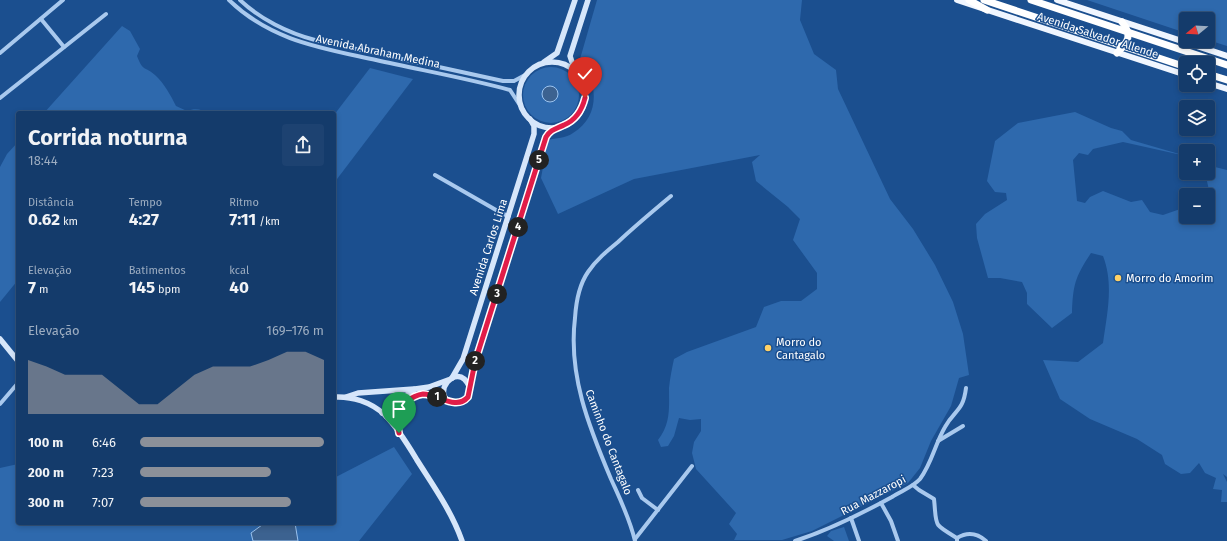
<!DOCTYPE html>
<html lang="pt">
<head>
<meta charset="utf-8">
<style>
	body { margin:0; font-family:"Fira Sans",sans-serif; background:#1d4271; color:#f1f3f6; height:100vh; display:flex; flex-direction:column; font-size:15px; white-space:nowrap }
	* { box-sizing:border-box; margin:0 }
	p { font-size:13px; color:#9dadc1 }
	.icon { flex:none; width:22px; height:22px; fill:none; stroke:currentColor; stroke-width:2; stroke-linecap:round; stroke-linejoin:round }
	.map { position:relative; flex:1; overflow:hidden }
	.side { position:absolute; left:16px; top:111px; width:320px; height:414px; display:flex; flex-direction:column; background:#143b6b; border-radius:4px; box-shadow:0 2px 6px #0003,0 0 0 1px #33557e }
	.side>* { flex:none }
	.needle { width:26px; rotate:252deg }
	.buttons { position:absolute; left:1179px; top:12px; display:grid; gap:8px }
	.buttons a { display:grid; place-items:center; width:36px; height:36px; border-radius:4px; background:#143b6b; box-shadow:0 2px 6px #0003,0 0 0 1px #33557e; font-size:20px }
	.pin { position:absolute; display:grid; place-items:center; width:34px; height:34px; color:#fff; margin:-41px -17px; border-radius:50% 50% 50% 0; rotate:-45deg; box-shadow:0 0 4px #0007 }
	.pin .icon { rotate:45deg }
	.km { position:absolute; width:20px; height:20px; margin:-10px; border-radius:50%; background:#222; color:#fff; font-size:11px; line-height:20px; text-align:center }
	.round { display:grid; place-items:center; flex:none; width:42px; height:42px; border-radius:4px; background:#1d4271 }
	.head { display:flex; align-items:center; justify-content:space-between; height:68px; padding:0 12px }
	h1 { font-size:22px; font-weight:700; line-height:30px }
	.metrics { display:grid; grid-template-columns:repeat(3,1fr); gap:6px; height:68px; padding:4px 12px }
	.metrics div { display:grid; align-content:center }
	.metrics b { font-size:17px; font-weight:700 }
	.metrics small { font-size:11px; font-weight:400 }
	.metrics p { font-size:11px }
	.chart { height:112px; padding:8px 12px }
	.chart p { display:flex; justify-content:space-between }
	.chart svg { width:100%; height:72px; margin-top:4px; fill:#8c9099; opacity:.7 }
	ul { padding:0 12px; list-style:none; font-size:13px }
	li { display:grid; grid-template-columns:64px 48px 1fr; align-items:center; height:30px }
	li i { height:10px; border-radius:5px; background:#8c9099 }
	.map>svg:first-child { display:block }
	.green { fill:#2e69ad }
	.water { fill:#3c6290; stroke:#9cc4f0 }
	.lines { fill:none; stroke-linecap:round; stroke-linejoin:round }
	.street { stroke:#a9c9ee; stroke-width:4 }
	.secondary { stroke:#d6e6fa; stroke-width:5.5 }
	.primary { stroke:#f0f6ff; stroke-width:6 }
	.highway { stroke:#fff; stroke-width:7 }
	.route-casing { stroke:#fff; stroke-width:8 }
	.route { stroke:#e11d48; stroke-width:5 }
	.poi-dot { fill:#ffd166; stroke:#1b4f8f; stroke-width:1.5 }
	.labels { text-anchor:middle; stroke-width:3; stroke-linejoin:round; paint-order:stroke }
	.street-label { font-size:11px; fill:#fff; stroke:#1b4f8f }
	.poi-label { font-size:11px; fill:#fff; stroke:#1b4f8f; text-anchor:start }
</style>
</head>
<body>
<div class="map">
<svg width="1227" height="541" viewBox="0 0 1227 541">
	<rect width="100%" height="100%" fill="#1b4f8f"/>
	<g class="green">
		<path d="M597 0H802L800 20 814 54 836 70 838 89 890 199 913 229 935 265 953 302 963 334 969 375 959 378 951 406 931 441 920 468 908 483 812 531 782 540H734L737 534 729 524 736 513 696 469 692 453 694 442 701 431V419L690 420 679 418 674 436 668 446 661 447 658 440C671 424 669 407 669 388 670 378 672 368 674 359L687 352 756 327 764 307 781 301H801L817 289V273L793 240 800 219 788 207 756 181 752 162 760 155 634 179 558 214 541 178 548 140C556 138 566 138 573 133 601 116 598 82 580 59Z"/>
		<polygon points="1087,0 1227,0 1227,46 1208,40 1208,19 1186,19 1186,33"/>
		<path d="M122 26 130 31 140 49 137 56C143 72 145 66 155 75 164 83 171 96 176 106L187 111C195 108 201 109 208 113H44Z"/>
		<circle cx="551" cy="95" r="28"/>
		<polygon points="370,68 413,79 334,183 334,115"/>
		<path d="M1075 112 1111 128 1122 131 1131 140 1186 156 1123 142 1093 149 1088 155 1079 153 1073 160 1077 201 1085 203 1090 197 1103 191 1131 202 1142 200 1150 212 1163 215 1186 207V217H1208V195H1205L1209 190 1206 177 1215 167 1227 170V477L1223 474 1227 482V502H1221L1222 490 1213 489 1216 478 1205 473 1199 463 1190 473 1181 474 1165 464 1162 455 1137 439 1090 419 1060 399 1043 360 1078 362 1103 343C1107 314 1114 284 1103 256L1091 253C1075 277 1073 285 1072 313L1052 328 1027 304V293L1022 282 1000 278H988L977 238 976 224 985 214 1007 200 1006 193 995 192 987 181 995 141 1018 123Z"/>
		<polygon points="18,142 18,280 0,302 0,167 7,154"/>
		<polygon points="394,447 412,474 359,541 298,541 295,523 334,523 334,478"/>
		<polygon points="18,464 18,523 270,523 262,525 251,533 253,541 0,541 0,468"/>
		<polygon points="844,527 849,541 834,541 827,536 831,531"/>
	</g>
	<g class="water">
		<circle cx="550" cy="94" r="8"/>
		<polygon points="270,523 295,523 298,541 253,541 251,533 262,525"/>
	</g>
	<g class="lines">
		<g class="street">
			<path d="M229 0C271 41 322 48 376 60 420 70 466 78 510 90L523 110"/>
			<path d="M240 0C260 19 288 33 315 40L503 81H514L527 74"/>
			<polyline points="41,19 64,47"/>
			<polyline points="0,53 63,0"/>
			<polyline points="0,98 106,14"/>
			<polyline points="435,175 503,214 509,216"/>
			<polyline points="0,404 18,383"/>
			<polyline points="938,441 963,426"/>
			<path d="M913 485 919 490 934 499C937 527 932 523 957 538V541"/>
			<polyline points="638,490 642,498 658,510"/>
			<polyline points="881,503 891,521 898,541"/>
			<polyline points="851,518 859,541"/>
			<path d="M957 538C967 532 977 533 986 541"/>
			<polyline points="635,539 692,466"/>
			<path d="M635 541C630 519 620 499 611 479 589 427 568 375 575 318 576 302 579 285 588 272 596 260 607 251 618 242 635 226 653 211 671 196"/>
			<path d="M795 541C829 530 861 514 892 497 901 491 913 487 920 479 932 463 935 444 945 427 955 409 963 412 966 388"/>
		</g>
		<g class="secondary">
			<polyline points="544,62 557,53 575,0"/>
			<circle cx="552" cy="95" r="33"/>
			<polyline points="575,71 570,56 588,0"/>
			<polyline points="0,339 18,361"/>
			<polyline points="452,378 463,359 534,134 534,126 530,119"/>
			<path d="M469 386C457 359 428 397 454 403 460 404 464 401 468 397L475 362 546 137 555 128"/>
			<path d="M334 397C352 396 371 402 385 415 398 428 408 445 417 460 434 487 452 512 462 541"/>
			<polyline points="346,397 358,393 414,389"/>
			<polyline points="398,407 396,416 399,431"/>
			<polyline points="382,413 415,389 429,387 448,380"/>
			<path d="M386 416C413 396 414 390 448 400"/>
		</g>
		<g class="primary">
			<polyline points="957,0 1186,75"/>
			<polyline points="1057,0 1227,56"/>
			<polyline points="1208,83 1227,89"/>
		</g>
		<g class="highway">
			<polyline points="969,0 987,10"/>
			<polyline points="984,0 1186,67"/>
			<polyline points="1031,0 1227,65"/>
			<path d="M1117 53C1128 42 1133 35 1122 22"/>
			<polyline points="1208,74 1227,80"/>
		</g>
	</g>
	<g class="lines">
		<defs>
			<path id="route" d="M399 433 396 416 398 407C406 402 413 395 423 394 438 394 456 411 468 397L475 362 546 137C551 129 556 129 564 125 576 120 582 110 585 98"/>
		</defs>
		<use href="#route" class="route-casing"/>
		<use href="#route" class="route"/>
	</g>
	<g class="poi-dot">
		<circle cx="1118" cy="278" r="4"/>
		<circle cx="768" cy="348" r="4"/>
	</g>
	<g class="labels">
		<g class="street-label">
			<text transform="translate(1098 35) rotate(18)" y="4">Avenida Salvador Allende</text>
			<text transform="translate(378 51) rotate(12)" y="4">Avenida Abraham Medina</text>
			<text transform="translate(488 247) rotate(-72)" y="4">Avenida Carlos Lima</text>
			<text transform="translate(609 442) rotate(69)" y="4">Caminho do Cantagalo</text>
			<text transform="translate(873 495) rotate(-28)" y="4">Rua Mazzaropi</text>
		</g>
		<g class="poi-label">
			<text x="1126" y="282">Morro do Amorim</text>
			<text x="776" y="346">Morro do<tspan x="776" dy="13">Cantagalo</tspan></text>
		</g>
	</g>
</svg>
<div class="buttons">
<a><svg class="needle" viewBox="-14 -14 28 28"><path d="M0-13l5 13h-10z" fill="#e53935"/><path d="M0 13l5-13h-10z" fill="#9dadc1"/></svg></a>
<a><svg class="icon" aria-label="locate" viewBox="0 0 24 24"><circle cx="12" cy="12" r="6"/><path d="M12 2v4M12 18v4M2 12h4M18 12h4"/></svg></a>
<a><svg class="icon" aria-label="layers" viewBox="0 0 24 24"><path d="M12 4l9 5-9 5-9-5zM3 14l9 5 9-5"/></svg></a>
<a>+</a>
<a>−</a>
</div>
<div class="pin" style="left:399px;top:433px;background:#1e9e55"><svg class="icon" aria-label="arrive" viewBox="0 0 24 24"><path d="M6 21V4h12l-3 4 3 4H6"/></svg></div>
<div class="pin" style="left:585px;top:98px;background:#d93025"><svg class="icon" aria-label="check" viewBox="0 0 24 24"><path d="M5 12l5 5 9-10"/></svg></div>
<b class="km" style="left:437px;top:397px">1</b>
<b class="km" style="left:475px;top:361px">2</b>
<b class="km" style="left:497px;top:294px">3</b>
<b class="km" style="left:518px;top:227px">4</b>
<b class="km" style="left:539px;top:160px">5</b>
<section class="side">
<div class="head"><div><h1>Corrida noturna</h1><p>18:44</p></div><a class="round"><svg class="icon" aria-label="share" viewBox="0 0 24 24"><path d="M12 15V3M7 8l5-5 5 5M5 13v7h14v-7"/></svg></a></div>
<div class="metrics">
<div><p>Distância</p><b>0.62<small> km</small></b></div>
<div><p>Tempo</p><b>4:27</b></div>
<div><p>Ritmo</p><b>7:11<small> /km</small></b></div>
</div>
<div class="metrics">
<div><p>Elevação</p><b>7<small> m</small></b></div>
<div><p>Batimentos</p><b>145<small> bpm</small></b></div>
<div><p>kcal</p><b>40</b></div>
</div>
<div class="chart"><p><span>Elevação</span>169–176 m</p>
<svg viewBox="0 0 160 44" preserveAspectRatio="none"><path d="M0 44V11L10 15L20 20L30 20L40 20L50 29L60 38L70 38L80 29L90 20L100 15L110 15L120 15L130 11L140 6L150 6L160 11V44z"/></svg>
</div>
<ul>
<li><b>100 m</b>6:46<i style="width:100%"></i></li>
<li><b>200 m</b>7:23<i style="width:71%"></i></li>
<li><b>300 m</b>7:07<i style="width:82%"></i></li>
</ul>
</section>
</div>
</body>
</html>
